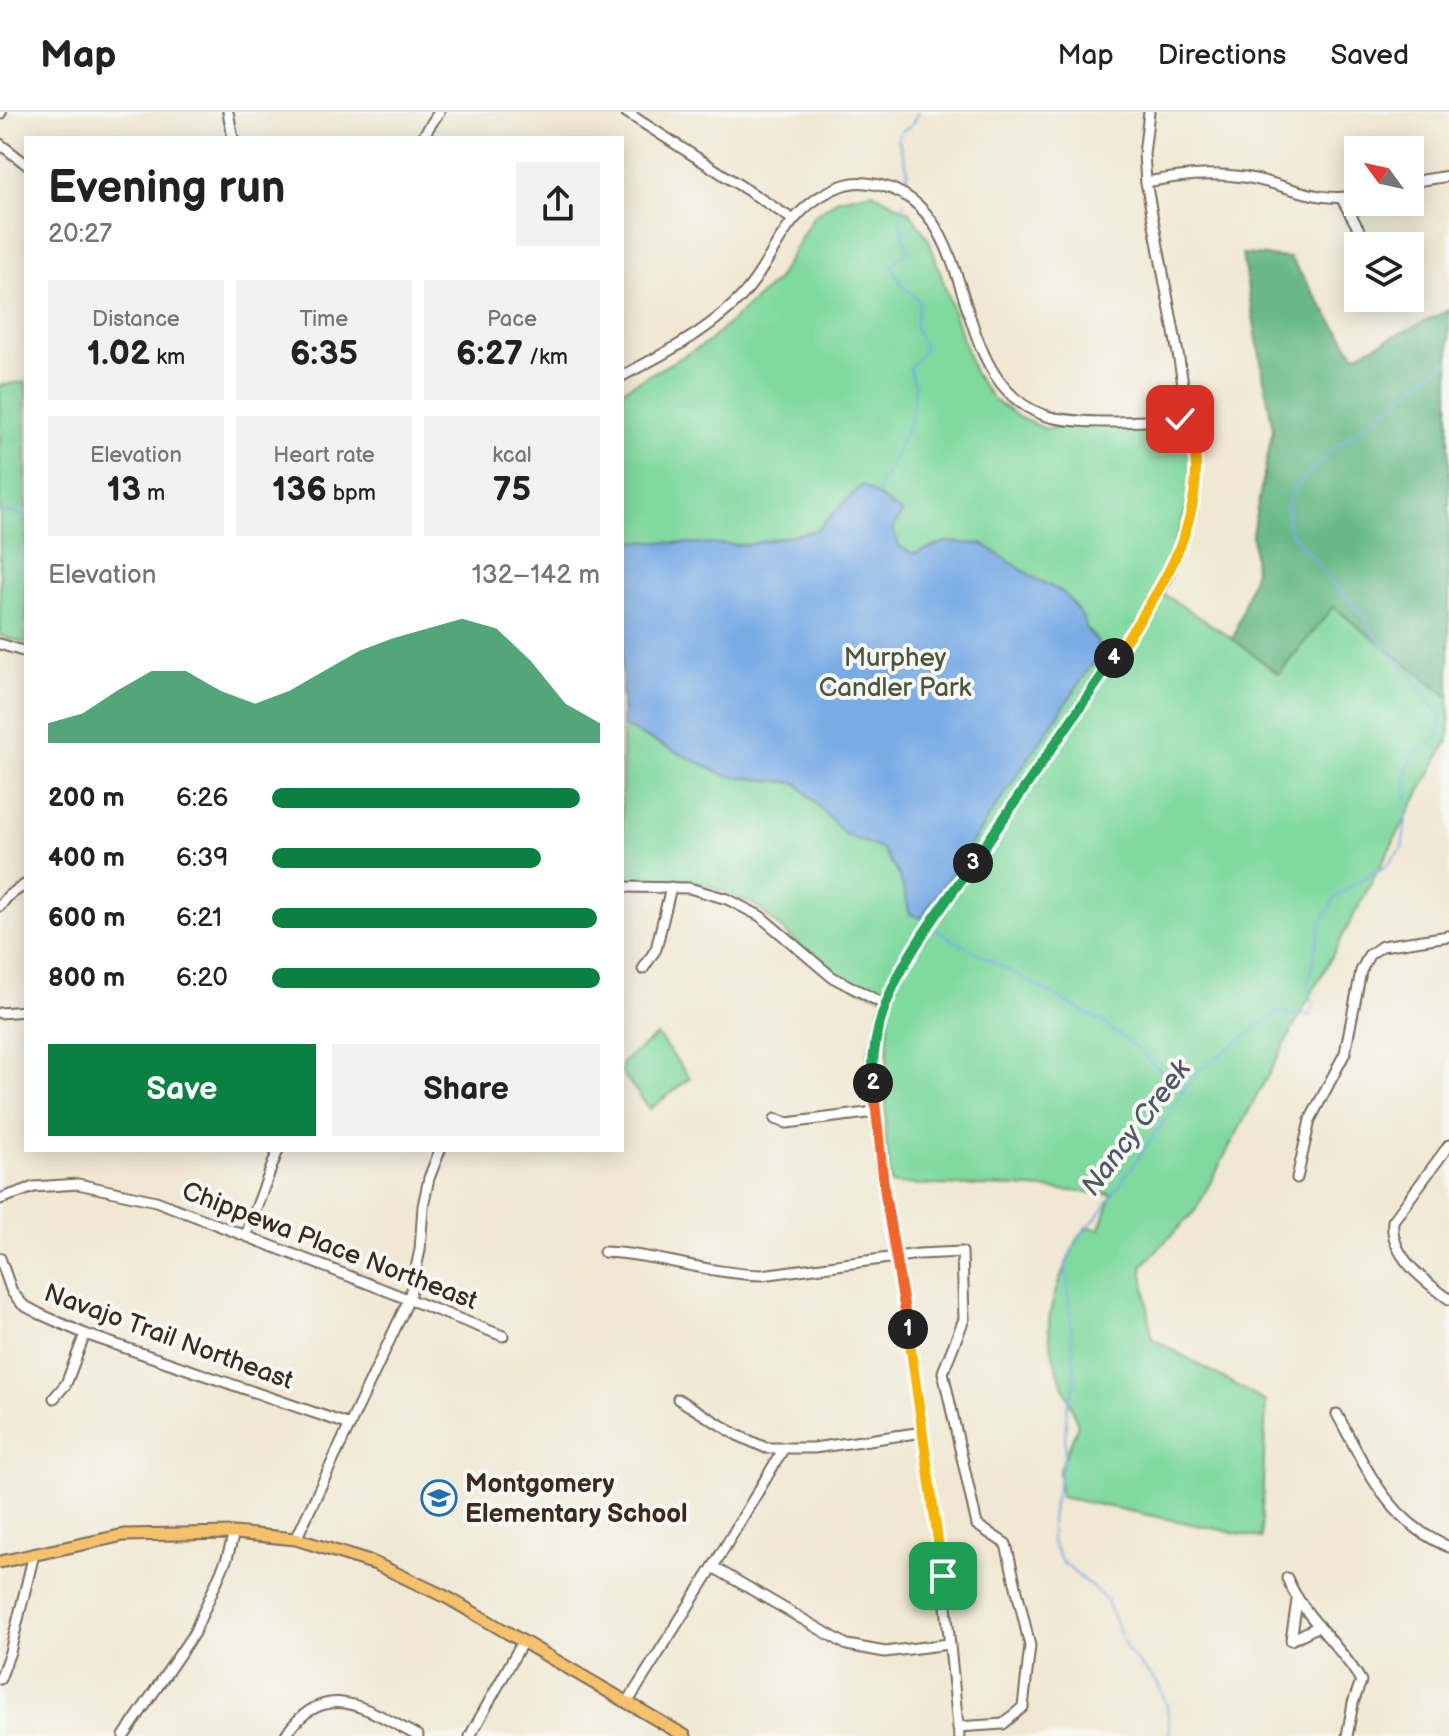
<!DOCTYPE html>
<html lang="en">
<head>
<meta charset="utf-8">
<style>
	body { margin:0; font-family:"Balsamiq Sans",sans-serif; background:#f2f2f2; color:#222; height:100vh; display:flex; flex-direction:column; font-size:30px; white-space:nowrap }
	* { box-sizing:border-box; margin:0 }
	p { font-size:26px; color:#767676 }
	.icon { flex:none; width:44px; height:44px; fill:none; stroke:currentColor; stroke-width:2; stroke-linecap:round; stroke-linejoin:round }
	.map { position:relative; flex:1; overflow:hidden }
	.sheet { position:absolute; left:24px; top:24px; width:600px; height:1016px; display:flex; flex-direction:column; background:#fff; border-radius:0px; box-shadow:0 4px 20px #0003 }
	.sheet>* { flex:none }
	.needle { width:52px; rotate:303deg }
	.buttons { position:absolute; left:1344px; top:24px; display:grid; gap:16px }
	.buttons a { display:grid; place-items:center; width:80px; height:80px; border-radius:0px; background:#fff; box-shadow:0 4px 20px #0003; font-size:40px }
	.pin { position:absolute; display:grid; place-items:center; width:68px; height:68px; color:#fff; margin:-34px; border-radius:16px; box-shadow:0 4px 12px #0006 }
	.km { position:absolute; width:40px; height:40px; margin:-20px; border-radius:50%; background:#222; color:#fff; font-size:22px; line-height:40px; text-align:center }
	.round { display:grid; place-items:center; flex:none; width:84px; height:84px; border-radius:0px; background:#f2f2f2 }
	.headline { display:flex; align-items:center; justify-content:space-between; height:136px; padding:0 24px }
	h1 { font-size:44px; font-weight:800; line-height:60px }
	.metrics { display:grid; grid-template-columns:repeat(3,1fr); gap:12px; height:136px; padding:8px 24px }
	.metrics div { display:grid; align-content:center; border-radius:0px; background:#f2f2f2; text-align:center }
	.metrics b { font-size:34px; font-weight:800 }
	.metrics small { font-size:22px; font-weight:400 }
	.metrics p { font-size:22px }
	.chart { height:224px; padding:16px 24px }
	.chart p { display:flex; justify-content:space-between }
	.chart svg { width:100%; height:144px; margin-top:8px; fill:#0b8043; opacity:.7 }
	.button { display:flex; gap:16px; margin-top:auto; padding:16px 24px }
	.button a { flex:1; height:92px; border-radius:0px; background:#0b8043; color:#fff; font-size:32px; font-weight:800; line-height:92px; text-align:center }
	.button a+a { background:#f2f2f2; color:#222 }
	ul { padding:0 24px; list-style:none; font-size:26px }
	li { display:grid; grid-template-columns:128px 96px 1fr; align-items:center; height:60px }
	li i { height:20px; border-radius:10px; background:#0b8043 }
	header { display:flex; align-items:center; gap:48px; box-sizing:border-box; height:112px; padding:0 40px; background:#fff; border-bottom:2px solid #e0e0e0 }
	header strong { font-size:38px }
	nav { display:flex; gap:44px; margin-inline-start:auto; font-size:28px }
	.map>svg:first-child { display:block }
	.green { fill:#80d99f; stroke:#5e825e; stroke-width:2 }
	.forest { fill:#68b986; stroke:#527252; stroke-width:2 }
	.water { fill:#79ace5; stroke:#5a6b82; stroke-width:2 }
	.lines { fill:none; stroke-linecap:round; stroke-linejoin:round }
	.stream { stroke:#79ace5; stroke-width:2 }
	.minor-casing { stroke:#7a6c5d; stroke-width:13 }
	.major-casing { stroke:#7a6c5d; stroke-width:15 }
	.minor { stroke:#fff; stroke-width:9 }
	.major { stroke:#f5c16b; stroke-width:11 }
	.split-1-casing { stroke:#fff; stroke-width:16 }
	.split-2-casing { stroke:#fff; stroke-width:16 }
	.split-3-casing { stroke:#fff; stroke-width:16 }
	.split-4-casing { stroke:#fff; stroke-width:16 }
	.split-5-casing { stroke:#fff; stroke-width:16 }
	.split-1 { stroke:#f5b400; stroke-width:10 }
	.split-2 { stroke:#f0652b; stroke-width:10 }
	.split-3 { stroke:#22a559; stroke-width:10 }
	.split-4 { stroke:#22a559; stroke-width:10 }
	.split-5 { stroke:#f5b400; stroke-width:10 }
	.labels { text-anchor:middle; stroke-width:8; stroke-linejoin:round; paint-order:stroke }
	.park-label { font-size:26px; fill:#4c563e; stroke:#f6f6f2 }
	.street-label { font-size:26px; fill:#3b2a1e; stroke:#f6f6f2 }
	.poi-label { font-size:26px; font-weight:bold; fill:#3b2a1e; stroke:#f6f6f2; text-anchor:start }
	.water-label { font-size:28px; font-style:italic; fill:#515864; stroke:#f6f6f2 }
</style>
</head>
<body>
<header>
<strong>Map</strong>
<nav><a>Map</a><a>Directions</a><a>Saved</a></nav>
</header>
<div class="map">
<svg width="1449" height="1624" viewBox="0 0 1449 1624">
	<rect width="100%" height="100%" fill="#f6f6f2"/>
	<filter id="ink" filterUnits="userSpaceOnUse"><feTurbulence type="fractalNoise" baseFrequency=".0125" numOctaves="2"/><feDisplacementMap in="SourceGraphic" scale="16" xChannelSelector="R" yChannelSelector="G"/><feConvolveMatrix kernelMatrix="1 2 1 2 8 2 1 2 1" color-interpolation-filters="sRGB"/></filter>
	<filter id="wash" filterUnits="userSpaceOnUse"><feTurbulence type="fractalNoise" baseFrequency=".006" numOctaves="4" result="noise"/><feDisplacementMap in="SourceGraphic" scale="32" xChannelSelector="R" yChannelSelector="G"/><feGaussianBlur stdDeviation="1.8" result="paint"/><feColorMatrix in="noise" values="0 0 0 0 0 0 0 0 0 0 0 0 0 0 0 0 0 1.4 0 .05"/><feComposite in="paint" operator="in"/></filter>
	<g filter="url(#wash)">
		<rect width="100%" height="100%" fill="#f0e8d2"/>
		<g class="green">
			<path d="M872 80 910 100 929 128 974 261 993 287 1022 307 1046 317 1076 311 1184 317C1205 370 1177 430 1154 476L1233 527 1279 562 1333 494 1449 585V626L1195 1099 1142 1154 1152 1226 1266 1290 1261 1426 1060 1385 1059 1358 1078 1313C1068 1283 1051 1250 1049 1218 1047 1193 1071 1133 1087 1115L1100 1117 1112 1082 1017 1075 891 1072 885 1022 889 886 856 876 804 837 755 793 703 771 654 768 622 772V278L707 231 776 169 813 105 838 87Z"/>
			<polygon points="26,270 26,531 0,524 0,273"/>
			<polygon points="657,923 690,966 650,997 622,961 622,951"/>
		</g>
		<polygon class="forest" points="1242,142 1290,146 1355,243 1449,198 1449,585 1333,495 1279,562 1233,527 1255,458 1252,422 1273,317"/>
		<polygon class="water" points="862,373 902,401 893,417 899,434 914,442 946,430 983,432 1036,467 1064,481 1083,506 1086,517 1098,530 1095,548 921,806 910,802 900,765 882,737 844,722 797,671 727,664 622,614 622,429 746,433 817,418"/>
		<g class="lines">
			<g class="stream">
				<polyline points="906,71 908,59 898,27 902,19 911,14 918,0"/>
				<polyline points="877,383 911,307 915,273 909,257 925,237 915,215 919,189 902,173 891,153 908,140 900,107 904,90"/>
				<polyline points="0,399 26,404"/>
				<polyline points="934,817 1104,911 1139,938 1182,979"/>
				<polyline points="1170,1624 1167,1593 1158,1572 1127,1539 1106,1487 1062,1450 1051,1428 1051,1405 1064,1345 1067,1293 1075,1270 1066,1153 1077,1128 1100,1101 1198,959 1278,900 1310,904 1313,892 1308,873 1322,808 1335,786 1363,766 1385,755 1402,736 1407,702 1407,654 1420,638 1438,626 1441,605 1412,564 1378,528 1365,506 1334,472 1290,419 1286,395 1295,375 1330,340 1449,248"/>
			</g>
		</g>
	</g>
	<g filter="url(#ink)">
		<g class="lines">
			<defs>
				<g id="minor">
					<polyline points="228,0 233,26"/>
					<polyline points="626,0 792,107"/>
					<polyline points="0,2 1,0"/>
					<polyline points="422,26 439,0"/>
					<polyline points="0,32 26,52"/>
					<path d="M1146 70C1180 64 1208 60 1244 65 1282 70 1318 93 1358 83"/>
					<polyline points="1410,70 1449,64"/>
					<polyline points="1342,87 1368,134"/>
					<polyline points="1410,163 1416,162"/>
					<path d="M622 264C662 243 701 223 734 192 772 157 778 107 826 81 839 74 851 69 866 71 987 82 940 267 1044 303 1079 315 1151 308 1190 307"/>
					<polyline points="0,532 26,540"/>
					<polyline points="622,775 689,776 727,787 760,804 832,865 884,892"/>
					<polyline points="0,794 8,784 26,772"/>
					<polyline points="643,857 656,837 671,775"/>
					<polyline points="0,901 26,899"/>
					<polyline points="775,1007 787,1011 875,1000"/>
					<path d="M1449 1033 1393 1109C1389 1143 1424 1169 1449 1187"/>
					<polyline points="1297,1066 1310,1008 1345,941 1361,859 1369,843 1382,834 1449,824"/>
					<polyline points="0,1087 34,1075 78,1072 156,1089 503,1224"/>
					<polyline points="246,1123 278,1038"/>
					<path d="M604 1140C657 1142 708 1162 762 1163L919 1142 962 1140 964 1207 943 1260 977 1413 1006 1432 1030 1534 1023 1595 1003 1612 958 1615"/>
					<polyline points="0,1146 12,1180 23,1193 40,1202 85,1222 350,1313"/>
					<polyline points="54,1286 66,1272 85,1222"/>
					<polyline points="678,1287 737,1323 766,1336 814,1336 923,1320"/>
					<path d="M1337 1302C1367 1357 1388 1410 1449 1435"/>
					<polyline points="296,1427 409,1187 420,1138 423,1094 429,1066 440,1038"/>
					<polyline points="713,1455 847,1533 885,1540 949,1532"/>
					<path d="M1287 1466C1304 1506 1340 1532 1361 1569L1353 1591 1347 1624"/>
					<polyline points="1297,1489 1291,1528 1319,1514"/>
					<polyline points="0,1567 10,1540 34,1442"/>
					<polyline points="627,1591 713,1455 784,1336"/>
					<polyline points="124,1624 194,1521 227,1446 234,1421"/>
					<path d="M285 1624C326 1564 368 1598 418 1624"/>
					<polyline points="470,1624 523,1529"/>
					<polyline points="959,1624 943,1464 908,1217 885,1082 872,967 872,946 879,909 903,854 1166,468 1179,439 1192,400 1196,353 1179,247 1146,70 1144,42 1149,0"/>
				</g>
				<polyline id="major" points="0,1450 124,1423 234,1421 296,1427 376,1452 448,1486 685,1624"/>
			</defs>
			<use href="#minor" class="minor-casing"/>
			<use href="#major" class="major-casing"/>
			<use href="#minor" class="minor"/>
			<use href="#major" class="major"/>
		</g>
	</g>
	<g class="lines" filter="url(#ink)">
		<defs>
			<polyline id="split-1" points="908,1217 943,1464"/>
			<polyline id="split-2" points="873,971 885,1082 908,1217"/>
			<path id="split-3" d="M873 971C868 885 927 818 973 751"/>
			<polyline id="split-4" points="973,751 1114,546"/>
			<path id="split-5" d="M1114 546C1154 487 1196 430 1196 356 1196 340 1192 323 1190 307H1180"/>
		</defs>
		<use href="#split-1" class="split-1-casing"/>
		<use href="#split-2" class="split-2-casing"/>
		<use href="#split-3" class="split-3-casing"/>
		<use href="#split-4" class="split-4-casing"/>
		<use href="#split-5" class="split-5-casing"/>
		<use href="#split-1" class="split-1"/>
		<use href="#split-2" class="split-2"/>
		<use href="#split-3" class="split-3"/>
		<use href="#split-4" class="split-4"/>
		<use href="#split-5" class="split-5"/>
	</g>
	<defs>
		<symbol id="school-ring" viewBox="-11 -11 22 22"><circle r="9.5" fill="#f6f6f2" stroke="#1f6fb2" stroke-width="1.5"/><path d="M0-5L7-2L0 1L-7-2ZM-4 1L0 2.5L4 1V4Q0 6-4 4Z" fill="#1f6fb2"/></symbol>
	</defs>
	<g fill-rule="evenodd">
		<use href="#school-ring" x="419" y="1366" width="40" height="40"/>
	</g>
	<g class="labels">
		<g class="park-label">
			<text x="895" y="554">Murphey<tspan x="895" dy="30">Candler Park</tspan></text>
		</g>
		<g class="street-label">
			<text transform="translate(330 1133) rotate(21)" y="9">Chippewa Place Northeast</text>
			<text transform="translate(169 1224) rotate(20)" y="9">Navajo Trail Northeast</text>
		</g>
		<g class="poi-label">
			<text x="465" y="1380">Montgomery<tspan x="465" dy="30">Elementary School</tspan></text>
		</g>
		<g class="water-label">
			<text transform="translate(1135 1015) rotate(-53)" y="10">Nancy Creek</text>
		</g>
	</g>
</svg>
<div class="buttons">
<a><svg class="needle" viewBox="-14 -14 28 28"><path d="M0-13l5 13h-10z" fill="#e53935"/><path d="M0 13l5-13h-10z" fill="#767676"/></svg></a>
<a><svg class="icon" aria-label="layers" viewBox="0 0 24 24"><path d="M12 4l9 5-9 5-9-5zM3 14l9 5 9-5"/></svg></a>
</div>
<div class="pin" style="left:943px;top:1464px;background:#1e9e55"><svg class="icon" aria-label="arrive" viewBox="0 0 24 24"><path d="M6 21V4h12l-3 4 3 4H6"/></svg></div>
<div class="pin" style="left:1180px;top:307px;background:#d93025"><svg class="icon" aria-label="check" viewBox="0 0 24 24"><path d="M5 12l5 5 9-10"/></svg></div>
<b class="km" style="left:908px;top:1217px">1</b>
<b class="km" style="left:873px;top:971px">2</b>
<b class="km" style="left:973px;top:751px">3</b>
<b class="km" style="left:1114px;top:546px">4</b>
<section class="sheet">
<div class="headline"><div><h1>Evening run</h1><p>20:27</p></div><a class="round"><svg class="icon" aria-label="share" viewBox="0 0 24 24"><path d="M12 15V3M7 8l5-5 5 5M5 13v7h14v-7"/></svg></a></div>
<div class="metrics">
<div><p>Distance</p><b>1.02<small> km</small></b></div>
<div><p>Time</p><b>6:35</b></div>
<div><p>Pace</p><b>6:27<small> /km</small></b></div>
</div>
<div class="metrics">
<div><p>Elevation</p><b>13<small> m</small></b></div>
<div><p>Heart rate</p><b>136<small> bpm</small></b></div>
<div><p>kcal</p><b>75</b></div>
</div>
<div class="chart"><p><span>Elevation</span>132–142 m</p>
<svg viewBox="0 0 160 44" preserveAspectRatio="none"><path d="M0 44V38L10 35L20 28L30 22L40 22L50 28L60 32L70 28L80 22L90 16L100 12L110 9L120 6L130 9L140 19L150 32L160 38V44z"/></svg>
</div>
<ul>
<li><b>200 m</b>6:26<i style="width:94%"></i></li>
<li><b>400 m</b>6:39<i style="width:82%"></i></li>
<li><b>600 m</b>6:21<i style="width:99%"></i></li>
<li><b>800 m</b>6:20<i style="width:100%"></i></li>
</ul>
<div class="button"><a>Save</a><a>Share</a></div>
</section>
</div>
</body>
</html>
